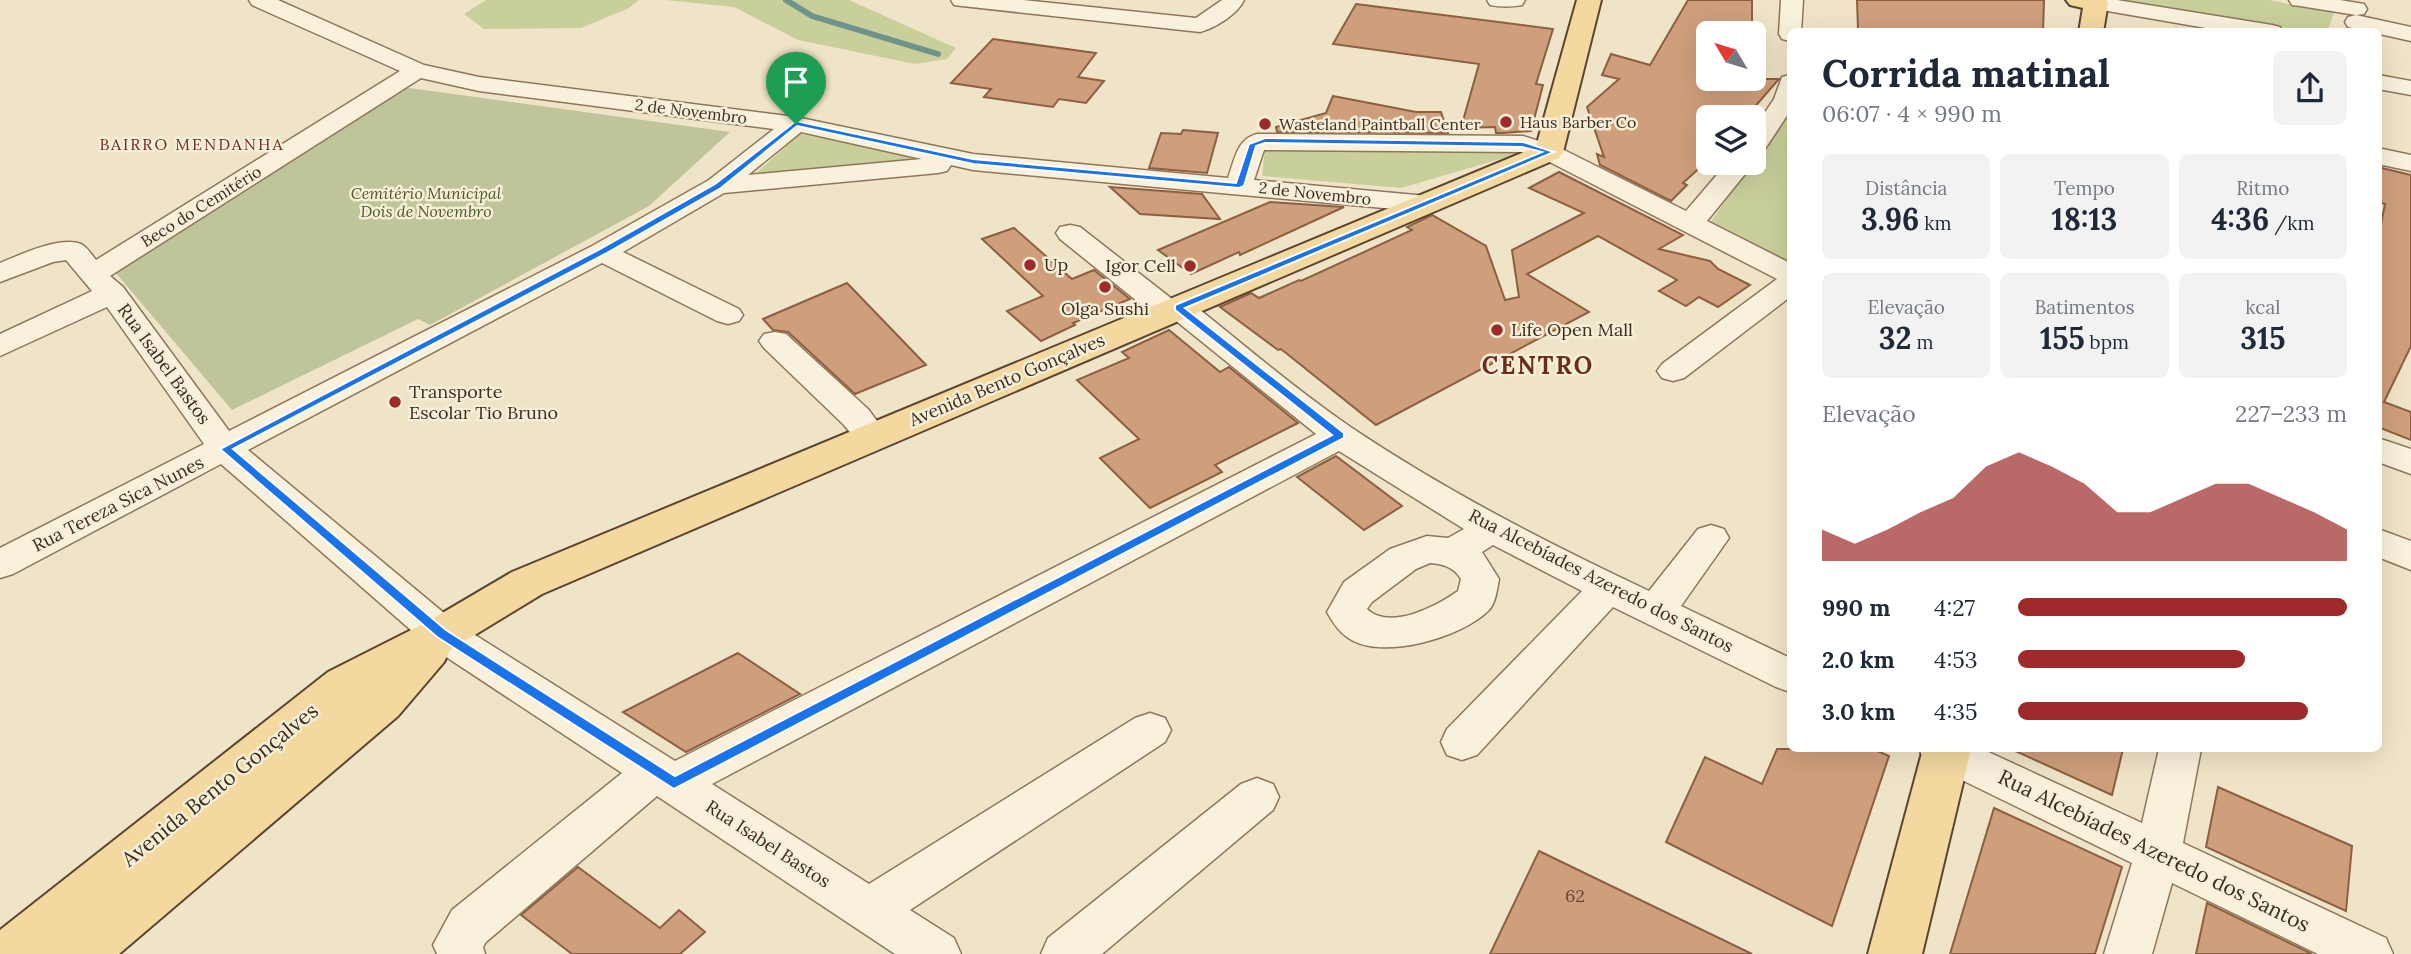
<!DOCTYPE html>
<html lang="pt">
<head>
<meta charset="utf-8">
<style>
	body { margin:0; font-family:Lora,serif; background:#f2f2f3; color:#1f2937; height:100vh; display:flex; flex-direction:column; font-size:26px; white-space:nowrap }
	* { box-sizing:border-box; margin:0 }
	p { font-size:23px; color:#747a83 }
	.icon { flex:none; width:38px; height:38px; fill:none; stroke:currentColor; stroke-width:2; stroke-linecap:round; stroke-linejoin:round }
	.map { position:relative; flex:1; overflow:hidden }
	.drawer { position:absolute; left:1787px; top:28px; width:595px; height:724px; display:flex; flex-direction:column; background:#fff; border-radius:10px; box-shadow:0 7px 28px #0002 }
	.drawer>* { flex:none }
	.needle { width:46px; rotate:308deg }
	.buttons { position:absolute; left:1696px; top:21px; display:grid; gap:14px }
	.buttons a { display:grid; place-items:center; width:70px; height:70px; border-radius:10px; background:#fff; box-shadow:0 7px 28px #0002; font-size:35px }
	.pin { position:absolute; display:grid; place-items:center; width:60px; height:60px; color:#fff; margin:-72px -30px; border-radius:50% 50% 50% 0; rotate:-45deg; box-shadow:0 0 7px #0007 }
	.pin .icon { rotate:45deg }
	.round { display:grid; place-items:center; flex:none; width:74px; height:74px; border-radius:10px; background:#f2f2f3 }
	.head { display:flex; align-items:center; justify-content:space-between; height:119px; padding:0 35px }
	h1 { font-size:38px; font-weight:700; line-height:52px }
	.figures { display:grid; grid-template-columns:repeat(3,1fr); gap:10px; height:119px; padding:7px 35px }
	.figures div { display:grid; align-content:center; border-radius:10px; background:#f2f2f3; text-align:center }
	.figures b { font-size:30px; font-weight:700 }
	.figures small { font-size:19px; font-weight:400 }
	.figures p { font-size:19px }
	.chart { height:196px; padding:14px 35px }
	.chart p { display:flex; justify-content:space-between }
	.chart svg { width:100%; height:126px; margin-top:7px; fill:#9e2a2b; opacity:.7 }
	ul { padding:0 35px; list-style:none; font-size:23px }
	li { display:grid; grid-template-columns:112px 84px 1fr; align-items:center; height:52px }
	li i { height:18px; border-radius:9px; background:#9e2a2b }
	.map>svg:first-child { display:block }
	.green { fill:#c9cf9b }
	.cemetery { fill:#bfc49a }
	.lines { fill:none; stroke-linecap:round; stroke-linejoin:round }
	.stream { stroke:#6f938a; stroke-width:6 }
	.building { fill:#cf9f7d; stroke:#8d5f41; stroke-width:2 }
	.minor-casing { stroke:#8d765c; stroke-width:3 }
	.major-casing { stroke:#5b4430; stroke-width:4 }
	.minor { fill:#faf1dc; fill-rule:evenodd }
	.major { fill:#f3d9a0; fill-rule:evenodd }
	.route { fill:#1a73e8; stroke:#fff; stroke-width:2; fill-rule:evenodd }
	.poi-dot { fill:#9e2a2b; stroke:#f7eed8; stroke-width:2.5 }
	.labels { text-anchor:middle; stroke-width:5; stroke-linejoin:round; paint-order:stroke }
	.far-street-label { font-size:16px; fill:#3d2e20; stroke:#f7eed8 }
	.far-poi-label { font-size:16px; fill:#3d2e20; stroke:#f7eed8; text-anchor:start }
	.far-neighbourhood-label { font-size:16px; letter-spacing:2px; fill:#6b2e1e; stroke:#f7eed8 }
	.far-park-label { font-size:16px; font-style:italic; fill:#4d5a26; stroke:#f7eed8 }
	.poi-label { font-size:18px; fill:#3d2e20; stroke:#f7eed8; text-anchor:start }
	.street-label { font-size:18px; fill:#3d2e20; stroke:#f7eed8 }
	.near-number-label { font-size:18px; fill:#624a37 }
	.near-street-label { font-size:21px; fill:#3d2e20; stroke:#f7eed8 }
	.district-label { font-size:24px; font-weight:bold; letter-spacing:2px; fill:#6b2e1e; stroke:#f7eed8 }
</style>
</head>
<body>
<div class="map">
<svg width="2411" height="954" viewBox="0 0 2411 954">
	<rect width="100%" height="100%" fill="#f0e4c8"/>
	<g class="green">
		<polygon points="486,0 639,0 629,8 581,28 484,29 464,14"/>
		<polygon points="665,0 849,0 956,48 947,59 915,64 798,40 734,7"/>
		<polygon points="2104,0 2269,0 2334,13 2327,31 2315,32"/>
		<polygon points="1790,109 1790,263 1710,223"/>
		<polygon points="800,134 928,158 754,175"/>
		<polygon points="1265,149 1523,149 1514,155 1401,188 1262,176"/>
	</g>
	<polygon class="cemetery" points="402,87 730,132 649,206 430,325 418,319 232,410 115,272"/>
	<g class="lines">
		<polyline class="stream" points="786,0 812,16 938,54"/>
	</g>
	<g class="building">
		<polygon points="1688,0 1752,0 1752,33 1708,33 1708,79 1779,79 1746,117 1708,117 1708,160 1683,183 1687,185 1671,201 1600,165 1597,154 1604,157 1587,107 1619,79 1602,75 1611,54 1650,65"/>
		<polygon points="1857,0 2044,0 2043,32 1870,32 1858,29"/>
		<polygon points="1356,4 1553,29 1536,84 1543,85 1531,131 1503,133 1496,133 1495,127 1461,128 1479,64 1333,44"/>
		<polygon points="993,39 1096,53 1078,77 1104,81 1086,103 1059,99 1053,107 984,97 991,89 951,83"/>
		<polygon points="1333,96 1416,112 1441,112 1448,133 1277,132 1276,127 1326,113"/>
		<polygon points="1183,130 1218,133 1207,173 1149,168 1161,133 1181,134"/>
		<polygon points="2378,167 2411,175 2411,346 2384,402 2411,412 2411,440 2378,427 2378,239 2385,204 2378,202"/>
		<polygon points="1559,172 1683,235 1659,249 1710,261 1718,269 1750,285 1718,307 1699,297 1686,306 1659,291 1677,280 1598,236 1527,274 1589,312 1376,425 1281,349 1278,350 1220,307 1251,293 1259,298 1299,280 1301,281 1412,230 1407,227 1432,215 1486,246 1505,300 1519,297 1512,250 1584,213 1529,188"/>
		<polygon points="1110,187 1202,194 1220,219 1140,214"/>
		<polygon points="1270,202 1344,207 1240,255 1239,252 1191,274 1158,250"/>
		<polygon points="1014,228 1072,279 1094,270 1130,299 1073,323 1075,325 1041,341 1007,311 1043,296 982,239"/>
		<polygon points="847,283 926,365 855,394 788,332 773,330 763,319"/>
		<polygon points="1169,330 1220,372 1229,367 1298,423 1215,465 1222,472 1150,508 1100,458 1139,439 1077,380 1129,358 1122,352"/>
		<polygon points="1336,456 1402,506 1364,530 1297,477"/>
		<polygon points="738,653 800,694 686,752 623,712"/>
		<polygon points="1777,749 1873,749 1889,756 1832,926 1666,842 1705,757 1762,784"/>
		<polygon points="2011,749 2123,749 2112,795"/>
		<polygon points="2218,787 2352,846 2346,911 2206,847"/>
		<polygon points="1994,808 2122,867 2095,954 1950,954"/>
		<polygon points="1539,851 1752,954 1490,954"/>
		<polygon points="578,867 660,928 679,910 705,932 680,954 572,954 521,915"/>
		<polygon points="2207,903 2312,954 2196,954"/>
	</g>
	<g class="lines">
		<defs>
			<g id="minor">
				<path d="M249 0H278L424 65 479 77 796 117 973 154 1228 178C1235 159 1237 139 1257 134L1523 136 1558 147 1686 211 1727 163H1754L1707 221 1790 263V297L1684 378 1673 381 1662 378 1657 371 1662 364 1777 279 1540 157 1521 152 1264 150 1254 180 1427 196 1437 198 1441 204 1437 210 1427 212 973 170 951 165 947 171 938 173 724 193 623 252 739 309 743 315 739 321 728 324 717 321 602 263 248 450 456 623 675 761 1316 434 1175 320 1158 318 1060 239 1056 233 1060 227 1070 225 1080 227 1172 299 1189 301C1243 344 1295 389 1352 428 1446 491 1547 543 1649 591L1698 529 1711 525 1724 529 1729 538 1681 606 1790 658V692L1776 687 1613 607 1477 755 1462 760 1447 755 1441 742 1447 729 1582 591 1493 545 1482 552 1499 579C1497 589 1496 602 1489 610 1463 637 1380 662 1347 637 1338 631 1332 621 1327 612L1344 582 1390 549 1427 536 1448 538 1464 529 1339 451 712 784 869 884 1135 718 1150 713 1165 718 1171 730 1165 742 910 910 954 938 961 954H895L657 796 486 942 483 947 485 954H437L433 945 452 910 622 773 428 645 221 464 13 574 0 578V548L204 444 107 307 0 356V334L92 291 66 260 53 262 0 282V263C20 255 59 236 81 244 87 247 91 254 96 260L400 71 252 5ZM421 78 479 91 774 129 709 180 592 246 229 431 123 287 110 276ZM801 132 922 159 748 175ZM1430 563C1443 564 1454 567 1461 579L1458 591C1437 606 1390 631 1367 609L1372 602 1416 569Z"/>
				<path d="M951 0H1023L1196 18 1222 0H1244C1238 14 1215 28 1200 32L962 6 954 5Z"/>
				<path d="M1487 0H1525L1522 5C1511 7 1501 7 1490 5Z"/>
				<polygon points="1781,0 1803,0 1801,32 1790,32 1790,41 1782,39 1779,34"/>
				<polygon points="2087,0 2117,0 2272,25 2280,27 2283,32 2229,32 2096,9 2088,8 2085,3"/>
				<polygon points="2289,0 2340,0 2364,4 2367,9 2364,14 2356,15 2411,27 2411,41 2348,27 2345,22 2348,17 2356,15 2300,6 2292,5"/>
				<polygon points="1790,75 1790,111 1763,152 1754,155 1754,129 1774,99 1782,77"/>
				<polygon points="2378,75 2411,81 2411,95 2378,89"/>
				<polygon points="2378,148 2411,155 2411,171 2378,164"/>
				<polygon points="775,332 786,334 868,409 889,437 884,445 872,448 860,445 844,425 764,348 759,341 764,334"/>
				<polygon points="2378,438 2411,449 2411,474 2378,462"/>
				<polygon points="2378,529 2411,541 2411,570 2378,557"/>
				<polygon points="1919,749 1982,749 2142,823 2159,749 2201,749 2183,843 2386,938 2393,954 2318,954 2172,883 2152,954 2104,954 2132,863 1925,762"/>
				<polygon points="1257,778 1273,784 1279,797 1273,810 1102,954 1041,954 1048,938 1241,784"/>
			</g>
			<g id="major">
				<polygon points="1577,0 1601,0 1563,152 1559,158 542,594 450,650 444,662 398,716 119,954 0,954 0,930 328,672 427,622 512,572 1536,147"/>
				<polygon points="2066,0 2106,0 2108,3 2103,32 2079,32 2083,8 2070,5"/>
				<polygon points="1923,749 1971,749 1922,954 1868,954"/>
			</g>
		</defs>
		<use href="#minor" class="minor-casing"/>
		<use href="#major" class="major-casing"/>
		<use href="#minor" class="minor"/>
		<use href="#major" class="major"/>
	</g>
	<path class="route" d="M796 121 973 159 1236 183 1249 144 1265 138 1523 142 1554 152 1185 308 1344 433V438L674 789 437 637 220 449 598 250 715 184ZM797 126 973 164 1239 188 1244 186 1256 146 1265 143 1522 147 1542 152 1175 305V310L1332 435 675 776 446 630 233 449 605 254 721 188Z"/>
	<g class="poi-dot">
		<circle cx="1506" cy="122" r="7"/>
		<circle cx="1265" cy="124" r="7"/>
		<circle cx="1030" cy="265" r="7"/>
		<circle cx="1190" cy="266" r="7"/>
		<circle cx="1105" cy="287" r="7"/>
		<circle cx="1497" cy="330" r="7"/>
		<circle cx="395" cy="402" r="7"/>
	</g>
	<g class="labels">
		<g class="far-street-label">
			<text transform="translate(691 111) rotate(7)" y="6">2 de Novembro</text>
			<text transform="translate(1315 193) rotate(6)" y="6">2 de Novembro</text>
			<text transform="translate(201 206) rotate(-32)" y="6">Beco do Cemitério</text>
		</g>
		<g class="far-poi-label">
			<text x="1520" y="128">Haus Barber Co</text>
			<text x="1279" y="130">Wasteland Paintball Center</text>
		</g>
		<g class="far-neighbourhood-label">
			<text x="192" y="150">BAIRRO MENDANHA</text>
		</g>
		<g class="far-park-label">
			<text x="426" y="199">Cemitério Municipal<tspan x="426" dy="18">Dois de Novembro</tspan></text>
		</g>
		<g class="poi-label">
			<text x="1044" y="271">Up</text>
			<text x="1176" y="272" text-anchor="end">Igor Cell</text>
			<text x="1105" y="315" text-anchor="middle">Olga Sushi</text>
			<text x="1511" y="336">Life Open Mall</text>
			<text x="409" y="398">Transporte<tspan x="409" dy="21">Escolar Tio Bruno</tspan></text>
		</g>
		<g class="street-label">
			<text transform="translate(164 364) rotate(54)" y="6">Rua Isabel Bastos</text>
			<text transform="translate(1007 380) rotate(-23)" y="6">Avenida Bento Gonçalves</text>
			<text transform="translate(118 504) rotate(-27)" y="6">Rua Tereza Sica Nunes</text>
			<text transform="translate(1601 581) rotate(27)" y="6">Rua Alcebíades Azeredo dos Santos</text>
			<text transform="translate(768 844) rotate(33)" y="6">Rua Isabel Bastos</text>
		</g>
		<g class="near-number-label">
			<text x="1575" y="902">62</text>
		</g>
		<g class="near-street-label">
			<text transform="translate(220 785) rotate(-39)" y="7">Avenida Bento Gonçalves</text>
			<text transform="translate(2154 851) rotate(26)" y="7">Rua Alcebíades Azeredo dos Santos</text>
		</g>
		<g class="district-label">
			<text x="1538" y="374">CENTRO</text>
		</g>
	</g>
</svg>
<div class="buttons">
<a><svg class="needle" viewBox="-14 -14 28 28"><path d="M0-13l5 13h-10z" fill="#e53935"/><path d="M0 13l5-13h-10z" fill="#747a83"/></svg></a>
<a><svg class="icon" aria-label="layers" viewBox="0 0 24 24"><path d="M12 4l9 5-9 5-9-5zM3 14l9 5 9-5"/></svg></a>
</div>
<div class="pin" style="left:796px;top:124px;background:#1e9e55"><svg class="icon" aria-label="arrive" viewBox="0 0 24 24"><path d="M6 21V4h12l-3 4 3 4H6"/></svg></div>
<section class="drawer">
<div class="head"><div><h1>Corrida matinal</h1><p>06:07 · 4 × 990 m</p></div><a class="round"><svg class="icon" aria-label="share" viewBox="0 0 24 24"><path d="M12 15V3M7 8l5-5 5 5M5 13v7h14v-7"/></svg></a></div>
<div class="figures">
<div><p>Distância</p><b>3.96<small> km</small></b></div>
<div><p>Tempo</p><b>18:13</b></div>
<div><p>Ritmo</p><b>4:36<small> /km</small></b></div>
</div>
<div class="figures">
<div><p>Elevação</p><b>32<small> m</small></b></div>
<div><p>Batimentos</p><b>155<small> bpm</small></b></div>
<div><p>kcal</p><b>315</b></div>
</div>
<div class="chart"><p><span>Elevação</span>227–233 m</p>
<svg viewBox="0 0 160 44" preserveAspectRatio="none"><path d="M0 44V33L10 38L20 33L30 27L40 22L50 11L60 6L70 11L80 17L90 27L100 27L110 22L120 17L130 17L140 22L150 27L160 33V44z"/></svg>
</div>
<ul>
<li><b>990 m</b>4:27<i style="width:100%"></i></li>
<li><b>2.0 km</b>4:53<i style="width:69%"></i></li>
<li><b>3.0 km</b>4:35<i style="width:88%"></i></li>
</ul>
</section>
</div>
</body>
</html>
